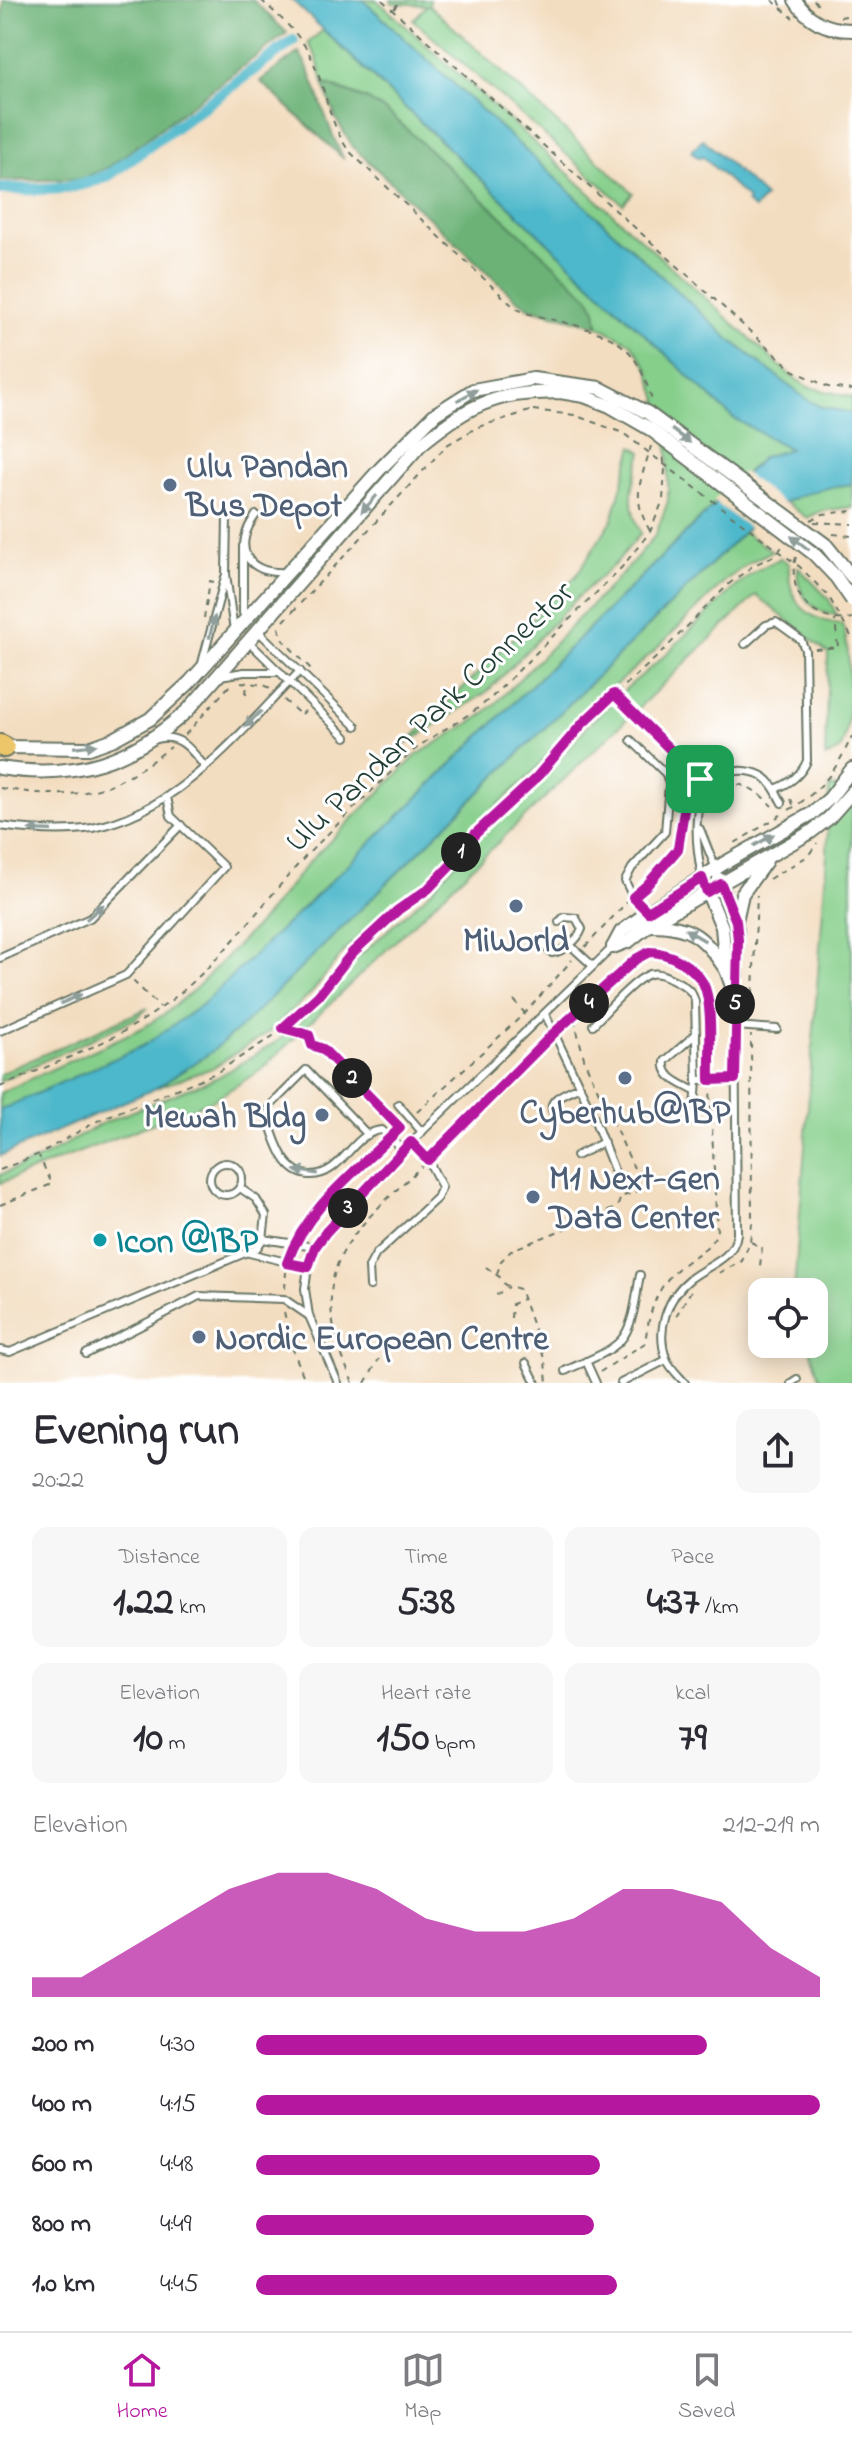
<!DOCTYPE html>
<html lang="en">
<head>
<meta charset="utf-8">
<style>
	body { margin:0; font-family:"Indie Flower",sans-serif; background:#f7f7f7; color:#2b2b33; height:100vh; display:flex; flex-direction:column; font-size:30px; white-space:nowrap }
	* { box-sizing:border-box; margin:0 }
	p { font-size:26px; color:#7c7c81 }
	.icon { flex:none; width:44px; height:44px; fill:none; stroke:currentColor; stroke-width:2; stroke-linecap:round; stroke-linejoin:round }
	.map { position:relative; height:1383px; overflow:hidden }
	.drawer { display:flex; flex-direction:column; background:#fff; flex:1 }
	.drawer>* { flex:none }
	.buttons { position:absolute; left:748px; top:1278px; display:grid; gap:16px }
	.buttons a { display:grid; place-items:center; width:80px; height:80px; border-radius:16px; background:#fff; box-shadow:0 4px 20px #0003; font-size:40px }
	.pin { position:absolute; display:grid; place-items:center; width:68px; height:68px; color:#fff; margin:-34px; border-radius:16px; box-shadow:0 4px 12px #0006 }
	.km { position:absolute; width:40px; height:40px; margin:-20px; border-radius:50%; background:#222; color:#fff; font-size:22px; line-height:40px; text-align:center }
	.round { display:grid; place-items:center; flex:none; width:84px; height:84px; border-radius:16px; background:#f7f7f7 }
	.summary { display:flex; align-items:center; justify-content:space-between; height:136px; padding:0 32px }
	h1 { font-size:44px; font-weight:700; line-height:60px }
	.metrics { display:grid; grid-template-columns:repeat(3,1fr); gap:12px; height:136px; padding:8px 32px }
	.metrics div { display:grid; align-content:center; border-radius:16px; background:#f7f7f7; text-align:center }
	.metrics b { font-size:40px; font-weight:700 }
	.metrics small { font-size:22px; font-weight:400 }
	.metrics p { font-size:22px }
	.chart { height:224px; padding:16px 32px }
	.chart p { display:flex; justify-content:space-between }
	.chart svg { width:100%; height:144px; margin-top:8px; fill:#b5179e; opacity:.7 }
	ul { padding:0 32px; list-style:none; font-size:26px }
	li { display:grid; grid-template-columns:128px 96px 1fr; align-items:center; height:60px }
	li i { height:20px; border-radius:10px; background:#b5179e }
	.menu { display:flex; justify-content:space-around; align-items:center; height:112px; border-top:2px solid #e1e1e2; background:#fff; font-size:22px; color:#7c7c81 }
	.menu a { display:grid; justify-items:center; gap:4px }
	.menu .on { color:#b5179e }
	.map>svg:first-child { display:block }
	.green { fill:#86cf8b; stroke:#528660; stroke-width:2 }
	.forest { fill:#6cb277; stroke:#467856; stroke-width:2 }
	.water { fill:#4eb8cb; stroke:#367a80; stroke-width:2 }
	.pier { fill:#f3ddc0 }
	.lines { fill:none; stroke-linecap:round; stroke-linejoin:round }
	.canal { stroke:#4eb8cb; stroke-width:12 }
	.lane-casing { stroke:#697565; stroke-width:10 }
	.street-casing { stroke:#697565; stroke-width:16 }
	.primary-casing { stroke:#697565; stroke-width:24 }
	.path { stroke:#697565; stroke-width:2; stroke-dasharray:6 6; stroke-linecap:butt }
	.lane { stroke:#fff; stroke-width:6 }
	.street { stroke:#fff; stroke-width:12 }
	.primary { stroke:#ecc669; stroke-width:20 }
	.street-bridge-casing { stroke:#697565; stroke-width:16; stroke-linecap:butt }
	.path-bridge { stroke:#697565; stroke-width:2; stroke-dasharray:6 6; stroke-linecap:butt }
	.street-bridge { stroke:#fff; stroke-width:12 }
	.oneway { fill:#8f9e9a }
	.route-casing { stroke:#fff; stroke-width:16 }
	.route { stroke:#b5179e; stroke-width:10 }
	.service-dot { fill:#5c6f8a; stroke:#fff; stroke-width:3 }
	.culture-dot { fill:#0f9aa8; stroke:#fff; stroke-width:3 }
	.labels { text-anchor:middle; stroke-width:6; stroke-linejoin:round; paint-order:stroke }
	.service-label { font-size:34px; font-weight:bold; fill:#4e5e75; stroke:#fff; text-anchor:start }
	.street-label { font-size:34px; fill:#1f3d34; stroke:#fff }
	.culture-label { font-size:34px; font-weight:bold; fill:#0d838f; stroke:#fff; text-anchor:start }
</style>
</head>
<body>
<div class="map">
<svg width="852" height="1383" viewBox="0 0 852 1383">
	<rect width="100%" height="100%" fill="#fff"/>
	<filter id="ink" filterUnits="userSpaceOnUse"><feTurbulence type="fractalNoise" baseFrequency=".0125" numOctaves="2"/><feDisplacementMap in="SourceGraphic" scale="16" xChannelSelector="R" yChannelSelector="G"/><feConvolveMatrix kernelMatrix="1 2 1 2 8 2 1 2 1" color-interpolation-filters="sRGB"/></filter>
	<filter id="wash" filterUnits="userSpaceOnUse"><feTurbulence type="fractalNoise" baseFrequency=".006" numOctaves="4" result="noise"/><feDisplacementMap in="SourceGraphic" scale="32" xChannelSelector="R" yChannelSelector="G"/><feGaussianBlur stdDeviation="1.8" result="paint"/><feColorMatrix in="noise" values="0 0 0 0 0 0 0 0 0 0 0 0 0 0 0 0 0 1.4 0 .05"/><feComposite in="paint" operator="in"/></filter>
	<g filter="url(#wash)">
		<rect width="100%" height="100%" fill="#f3ddc0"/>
		<g class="green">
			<polygon points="363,0 377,0 790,375 808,387 852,397 852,413 821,407 806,399 729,339"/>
			<polygon points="391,0 430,0 429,5 633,193 623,204 413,20 427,5 392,3"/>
			<polygon points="323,30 733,418 792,449 762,457 407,808 202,1005 143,1046 0,1110 0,1093 142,1028 166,1013 197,987 261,921 309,862 417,755 481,716 497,702 623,573 655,536 668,501 668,448 658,400 648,369 631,343 598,326 596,310 589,297 388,112 368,100 323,82 316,56 308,43"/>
			<path d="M633 446 642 452C633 484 625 501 641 533L615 564 580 595 488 691 405 745 576 576 612 520Z"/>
			<polygon points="852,484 852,507 821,511 807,518 784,501 824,487"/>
			<polygon points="744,532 772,551 750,562 726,580 653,652 578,718 532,774 471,830 448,860 424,886 394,904 347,948 312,992 269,1032 212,1068 156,1088 210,1053 243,1025"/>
			<path d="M781 558 789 564C787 601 806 620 842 624 852 652 852 723 841 748 837 753 831 755 825 757L828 653 756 595 261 1070 213 1100 0 1183V1175L40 1159 103 1123 218 1077 279 1040 323 1000 357 958 430 892 479 836 540 781 587 726 616 697 661 659 737 585 757 570Z"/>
			<path d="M798 567 828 598 837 615C812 613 795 593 798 567Z"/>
			<polygon points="829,787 852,788 852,1383 821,1383 808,1344 814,1344 814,1292 794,1292 827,854"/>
			<polygon points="148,1008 135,1019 0,1081 0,1074"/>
		</g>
		<g class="forest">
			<polygon points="3,0 253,0 287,33 109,167 82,179 0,181"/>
			<path d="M299 52C319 84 324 124 344 159L260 81Z"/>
			<polygon points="323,83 368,100 388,112 589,297 596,310 598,326 530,308 516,299 353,147 336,119"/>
		</g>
		<g class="water">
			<path d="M292 0H363L729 339 806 399 821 407 852 413V484C817 488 790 497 760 516L243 1025 210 1053 156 1088 0 1156V1110L143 1046 202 1005 407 808 763 457 790 449 733 418Z"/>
			<polygon points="703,139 765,197 754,209 746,202 748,199 702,156 699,158 691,151"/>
		</g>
		<polygon class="pier" points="743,472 785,505 763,519 752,530 713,501"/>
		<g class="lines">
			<path class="canal" d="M0 189C41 189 71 192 109 175L293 41"/>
		</g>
	</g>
	<g filter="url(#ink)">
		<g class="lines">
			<defs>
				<g id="lane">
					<polyline points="227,515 226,574 233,624 238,630"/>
					<path d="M256 515C232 547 246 575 287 572"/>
					<polyline points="243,546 243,613 246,618"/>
					<polyline points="258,631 356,726"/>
					<polyline points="249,642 346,737"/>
					<path d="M745 644 766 625 776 622 801 640 805 650 807 761C801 775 789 784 775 789"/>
					<polyline points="202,663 225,577"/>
					<polyline points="220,676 244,672 280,672"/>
					<path d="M157 739C181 733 192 751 205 767"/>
					<polyline points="631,740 666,774 669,784 665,832 632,868 625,881 633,897 648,912"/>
					<path d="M0 826C30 830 62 833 92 828 180 811 241 731 300 671"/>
					<polyline points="700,829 716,869"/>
					<path d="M702 877C697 852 693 821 701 796 709 772 744 764 764 777 773 783 777 794 782 803"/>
					<path d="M546 937 543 945 552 953C564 952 578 940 582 929L576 918 564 917 559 922"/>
					<polyline points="569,944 593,966"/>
					<polyline points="0,958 90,918 181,825"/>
					<polyline points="545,1014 589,1106 616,1175"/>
					<path d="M593 1025C606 1012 634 979 650 974 659 972 666 976 674 980 684 985 692 990 695 1001L697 1080 694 1122"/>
					<polyline points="735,1026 777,1029"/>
					<polyline points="0,1031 126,975 224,867 171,816 167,797"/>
					<path d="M696 1034 665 1061C662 1078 683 1084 696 1092"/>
					<polyline points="697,1080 735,1079"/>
					<path d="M580 1086C566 1093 542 1099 556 1117L566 1118 589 1106"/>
					<polyline points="398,1104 422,1132"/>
					<path d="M368 1135 306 1070 271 1105 267 1115C274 1137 283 1175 311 1175 343 1175 352 1132 382 1130L403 1150"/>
					<polyline points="576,1156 604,1142"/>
					<circle cx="226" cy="1179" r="16"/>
					<polyline points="263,1239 315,1247"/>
					<polyline points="249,1253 308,1267"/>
					<polyline points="370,1286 369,1267 376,1254 437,1198 442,1187 428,1160 411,1142"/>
					<polyline points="0,1350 10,1352 257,1248 263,1239 266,1215 256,1199 240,1188"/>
					<polyline points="86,1354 199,1296 284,1299 309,1316"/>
					<polyline points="586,1361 596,1383"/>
					<polyline points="526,1363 536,1383"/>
					<path d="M565 1371C582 1362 613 1353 624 1336 635 1319 636 1294 640 1275"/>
					<polyline points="338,1383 309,1316 305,1289 308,1267 315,1247 326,1232 403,1150 613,947"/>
					<polyline points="621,1383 666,1360"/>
					<path d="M685 1383C679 1376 669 1367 666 1358 656 1330 667 1297 690 1279 709 1264 733 1260 737 1234L735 998"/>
					<polyline points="791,1383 797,1379"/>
				</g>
				<g id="street">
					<path d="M795 0C808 21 827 30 852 30"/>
					<polyline points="0,747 89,748 114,739 150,719 189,683 380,469 435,414 473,390 533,379"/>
					<path d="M0 768C76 780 132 761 188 710L420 445C458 414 485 395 536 393"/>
					<polyline points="719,879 737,929 735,997"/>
					<polyline points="704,884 722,927 726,970 733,989"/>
					<polyline points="736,921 742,894 766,861"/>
					<path d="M652 925C690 925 704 937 724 967"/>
					<polyline points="613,947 621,932 648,912 723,864 813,813 830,798 852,769"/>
					<polyline points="613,947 629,941 649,925 811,832 829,818 852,792"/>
				</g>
				<polyline id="primary" points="0,745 4,747"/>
			</defs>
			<use href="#lane" class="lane-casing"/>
			<use href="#street" class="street-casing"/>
			<use href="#primary" class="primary-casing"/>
			<g class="path">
				<path d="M261 0C280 17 300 34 311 57 326 88 328 122 349 151L515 308 526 313C555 321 603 328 625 348 640 361 647 384 653 403"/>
				<polyline points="382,0 793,370 828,387 852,390"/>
				<polyline points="772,0 793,18"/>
				<polyline points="779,0 783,10"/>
				<polyline points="814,0 820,8"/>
				<polyline points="394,9 400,0"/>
				<polyline points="840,17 852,15"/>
				<polyline points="811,520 823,514 852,511"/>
				<polyline points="814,522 852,524"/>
				<path d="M650 531C630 496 641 482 651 446"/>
				<polyline points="833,534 852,536"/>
				<path d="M796 557C785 593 815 626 852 618"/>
				<polyline points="204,618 210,581 214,582"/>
				<polyline points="284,621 447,445 478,427 533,410"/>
				<polyline points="279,627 281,638 311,669"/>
				<polyline points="815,649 838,647 835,620"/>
				<polyline points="241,682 264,685 270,688"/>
				<polyline points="246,694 247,683"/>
				<polyline points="615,695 700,779"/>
				<polyline points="284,700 301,715 305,711"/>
				<polyline points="185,735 232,683"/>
				<path d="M0 788C81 801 106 796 171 747"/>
				<polyline points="791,799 794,807"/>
				<path d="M709 802C729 772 752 785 772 806"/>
				<path d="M789 810C822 790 836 771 852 736"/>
				<polyline points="735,843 784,813"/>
				<polyline points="769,879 808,856 817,843"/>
				<polyline points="641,890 678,849 687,791 699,780"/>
				<polyline points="585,947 627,902"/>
				<polyline points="133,981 160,1007"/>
				<polyline points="514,1000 528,1017"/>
				<polyline points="752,1017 757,895"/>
				<polyline points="574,1019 585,1062 634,1168"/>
				<path d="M562 1027 636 959C650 952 656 952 671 957 683 962 699 972 704 985 713 1005 709 1049 710 1072"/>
				<polyline points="284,1028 309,1035 312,1045 323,1049 400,1128"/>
				<path d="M0 1087C51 1064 112 1043 158 1010 217 969 257 909 305 857 340 821 377 786 413 751 438 731 468 718 492 697L622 567 650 532 663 500 665 468 663 456"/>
				<polyline points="417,1112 525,1013 572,960"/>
				<polyline points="435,1153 546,1042"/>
				<polyline points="0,1170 39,1154 101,1119 216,1073 273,1036 318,996 352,953 398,910 428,889 453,863 475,834 536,778 583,723 658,656 730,583 754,565 774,556 783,546"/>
				<polyline points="0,1205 52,1184 39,1156"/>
				<path d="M299 1236C322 1200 354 1174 384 1144"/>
				<polyline points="751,1242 762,1248 760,1266"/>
				<polyline points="486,1267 501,1278 505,1285 520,1289 545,1361 547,1383"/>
				<polyline points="719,1273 742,1261 750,1242 752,1223 751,1035"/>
				<polyline points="497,1274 501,1261 512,1250 611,1210 618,1205 621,1197 638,1191 658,1175 675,1172"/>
				<polyline points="285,1289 286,1272"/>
				<polyline points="496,1295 509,1287"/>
				<polyline points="284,1312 292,1347 306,1383"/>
				<polyline points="676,1316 691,1291"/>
				<polyline points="511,1318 512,1304 523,1299"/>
				<path d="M600 1372 645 1343C649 1312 657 1283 684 1264 698 1253 709 1249 717 1233L710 1087"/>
				<path d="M353 1383C303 1271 343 1240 422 1166"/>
				<polyline points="365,1383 379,1359"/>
			</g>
			<use href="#lane" class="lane"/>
			<use href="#street" class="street"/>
			<use href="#primary" class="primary"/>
			<defs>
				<g id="street-bridge">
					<polyline points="533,379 600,388 648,413 826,545 852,577"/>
					<polyline points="536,393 560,392 584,396 610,406 650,429 814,554 836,577 852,600"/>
				</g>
			</defs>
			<use href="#street-bridge" class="street-bridge-casing"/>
			<polyline class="path-bridge" points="533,410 574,415 623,433 800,567 829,597 852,638"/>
			<use href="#street-bridge" class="street-bridge"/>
		</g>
		<defs><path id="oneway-solid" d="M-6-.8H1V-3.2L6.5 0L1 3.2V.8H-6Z" transform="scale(2)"/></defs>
		<g class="oneway">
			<use href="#oneway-solid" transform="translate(467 395) rotate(-29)"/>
			<use href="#oneway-solid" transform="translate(681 436) rotate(36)"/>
			<use href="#oneway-solid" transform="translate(369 504) rotate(132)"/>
			<use href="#oneway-solid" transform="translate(800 543) rotate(-143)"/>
			<use href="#oneway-solid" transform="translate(212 627) rotate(-76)"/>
			<use href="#oneway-solid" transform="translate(253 719) rotate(135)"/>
			<use href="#oneway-solid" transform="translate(85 746) rotate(-7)"/>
			<use href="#oneway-solid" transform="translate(40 830) rotate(-178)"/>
			<use href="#oneway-solid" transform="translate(764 840) rotate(-30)"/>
			<use href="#oneway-solid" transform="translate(95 912) rotate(-41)"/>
			<use href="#oneway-solid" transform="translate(695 935) rotate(-150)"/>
			<use href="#oneway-solid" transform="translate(71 999) rotate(-24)"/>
			<use href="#oneway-solid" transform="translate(306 1172) rotate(-171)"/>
		</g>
	</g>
	<g class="lines" filter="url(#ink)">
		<defs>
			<path id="route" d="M614 694 700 779 687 791 678 849 647 885 633 897 648 912 702 878 707 892 721 884 736 921 738 940 735 1079 710 1080C709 1055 714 1004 703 983 693 966 669 952 649 952L636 959 554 1033 428 1160 411 1142 326 1232 315 1247 308 1267 287 1263C306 1207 359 1169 400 1128L323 1049 312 1045 309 1035 283 1028 318 996 352 953 398 910 428 889 453 863 475 834 536 778 583 723Z"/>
		</defs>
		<use href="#route" class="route-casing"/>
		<use href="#route" class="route"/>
	</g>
	<g class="service-dot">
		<circle cx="170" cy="485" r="8"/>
		<circle cx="516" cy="906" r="8"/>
		<circle cx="625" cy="1078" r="8"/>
		<circle cx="322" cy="1115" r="8"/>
		<circle cx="533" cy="1197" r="8"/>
		<circle cx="199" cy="1337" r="8"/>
	</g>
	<circle class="culture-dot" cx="100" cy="1240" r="8"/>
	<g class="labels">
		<g class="service-label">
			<text x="186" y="477">Ulu Pandan<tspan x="186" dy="39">Bus Depot</tspan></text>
			<text x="516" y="951" text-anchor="middle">MiWorld</text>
			<text x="625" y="1123" text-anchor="middle">Cyberhub@IBP</text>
			<text x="306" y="1127" text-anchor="end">Mewah Bldg</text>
			<text x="549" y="1189">M1 Next-Gen<tspan x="549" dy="39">Data Center</tspan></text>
			<text x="215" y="1349">Nordic European Centre</text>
		</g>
		<g class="street-label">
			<text transform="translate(428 715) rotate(-43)" y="12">Ulu Pandan Park Connector</text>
		</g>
		<g class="culture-label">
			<text x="116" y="1252">Icon @IBP</text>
		</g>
	</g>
</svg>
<div class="buttons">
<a><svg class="icon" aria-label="locate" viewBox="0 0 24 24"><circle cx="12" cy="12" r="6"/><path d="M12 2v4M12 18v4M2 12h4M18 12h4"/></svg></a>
</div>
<div class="pin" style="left:700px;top:779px;background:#1e9e55"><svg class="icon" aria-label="arrive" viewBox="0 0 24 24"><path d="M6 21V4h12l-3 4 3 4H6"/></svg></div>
<b class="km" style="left:461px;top:852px">1</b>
<b class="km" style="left:352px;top:1078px">2</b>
<b class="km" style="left:348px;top:1208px">3</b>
<b class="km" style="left:589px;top:1003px">4</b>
<b class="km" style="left:735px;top:1004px">5</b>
</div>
<section class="drawer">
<div class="summary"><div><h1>Evening run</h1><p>20:22</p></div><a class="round"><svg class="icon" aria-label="share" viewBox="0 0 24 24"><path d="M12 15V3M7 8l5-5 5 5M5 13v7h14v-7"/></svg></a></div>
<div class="metrics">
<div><p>Distance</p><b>1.22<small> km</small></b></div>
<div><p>Time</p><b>5:38</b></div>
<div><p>Pace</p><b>4:37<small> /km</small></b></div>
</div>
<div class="metrics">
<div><p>Elevation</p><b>10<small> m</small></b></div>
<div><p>Heart rate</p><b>150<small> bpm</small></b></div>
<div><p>kcal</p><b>79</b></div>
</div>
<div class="chart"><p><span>Elevation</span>212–219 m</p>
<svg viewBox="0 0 160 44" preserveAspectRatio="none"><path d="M0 44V38L10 38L20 29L30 20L40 11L50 6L60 6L70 11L80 20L90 24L100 24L110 20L120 11L130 11L140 15L150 29L160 38V44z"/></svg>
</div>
<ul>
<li><b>200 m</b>4:30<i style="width:80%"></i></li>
<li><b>400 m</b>4:15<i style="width:100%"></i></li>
<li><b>600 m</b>4:48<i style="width:61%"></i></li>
<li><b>800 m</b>4:49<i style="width:60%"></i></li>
<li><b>1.0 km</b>4:45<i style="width:64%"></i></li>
</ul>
</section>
<nav class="menu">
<a class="on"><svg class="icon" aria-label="home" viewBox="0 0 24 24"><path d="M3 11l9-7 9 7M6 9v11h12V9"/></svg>Home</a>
<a><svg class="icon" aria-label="map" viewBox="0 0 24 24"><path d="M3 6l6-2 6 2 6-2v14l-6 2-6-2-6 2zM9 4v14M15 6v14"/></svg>Map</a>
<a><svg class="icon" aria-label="saved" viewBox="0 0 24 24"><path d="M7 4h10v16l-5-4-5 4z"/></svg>Saved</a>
</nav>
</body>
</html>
